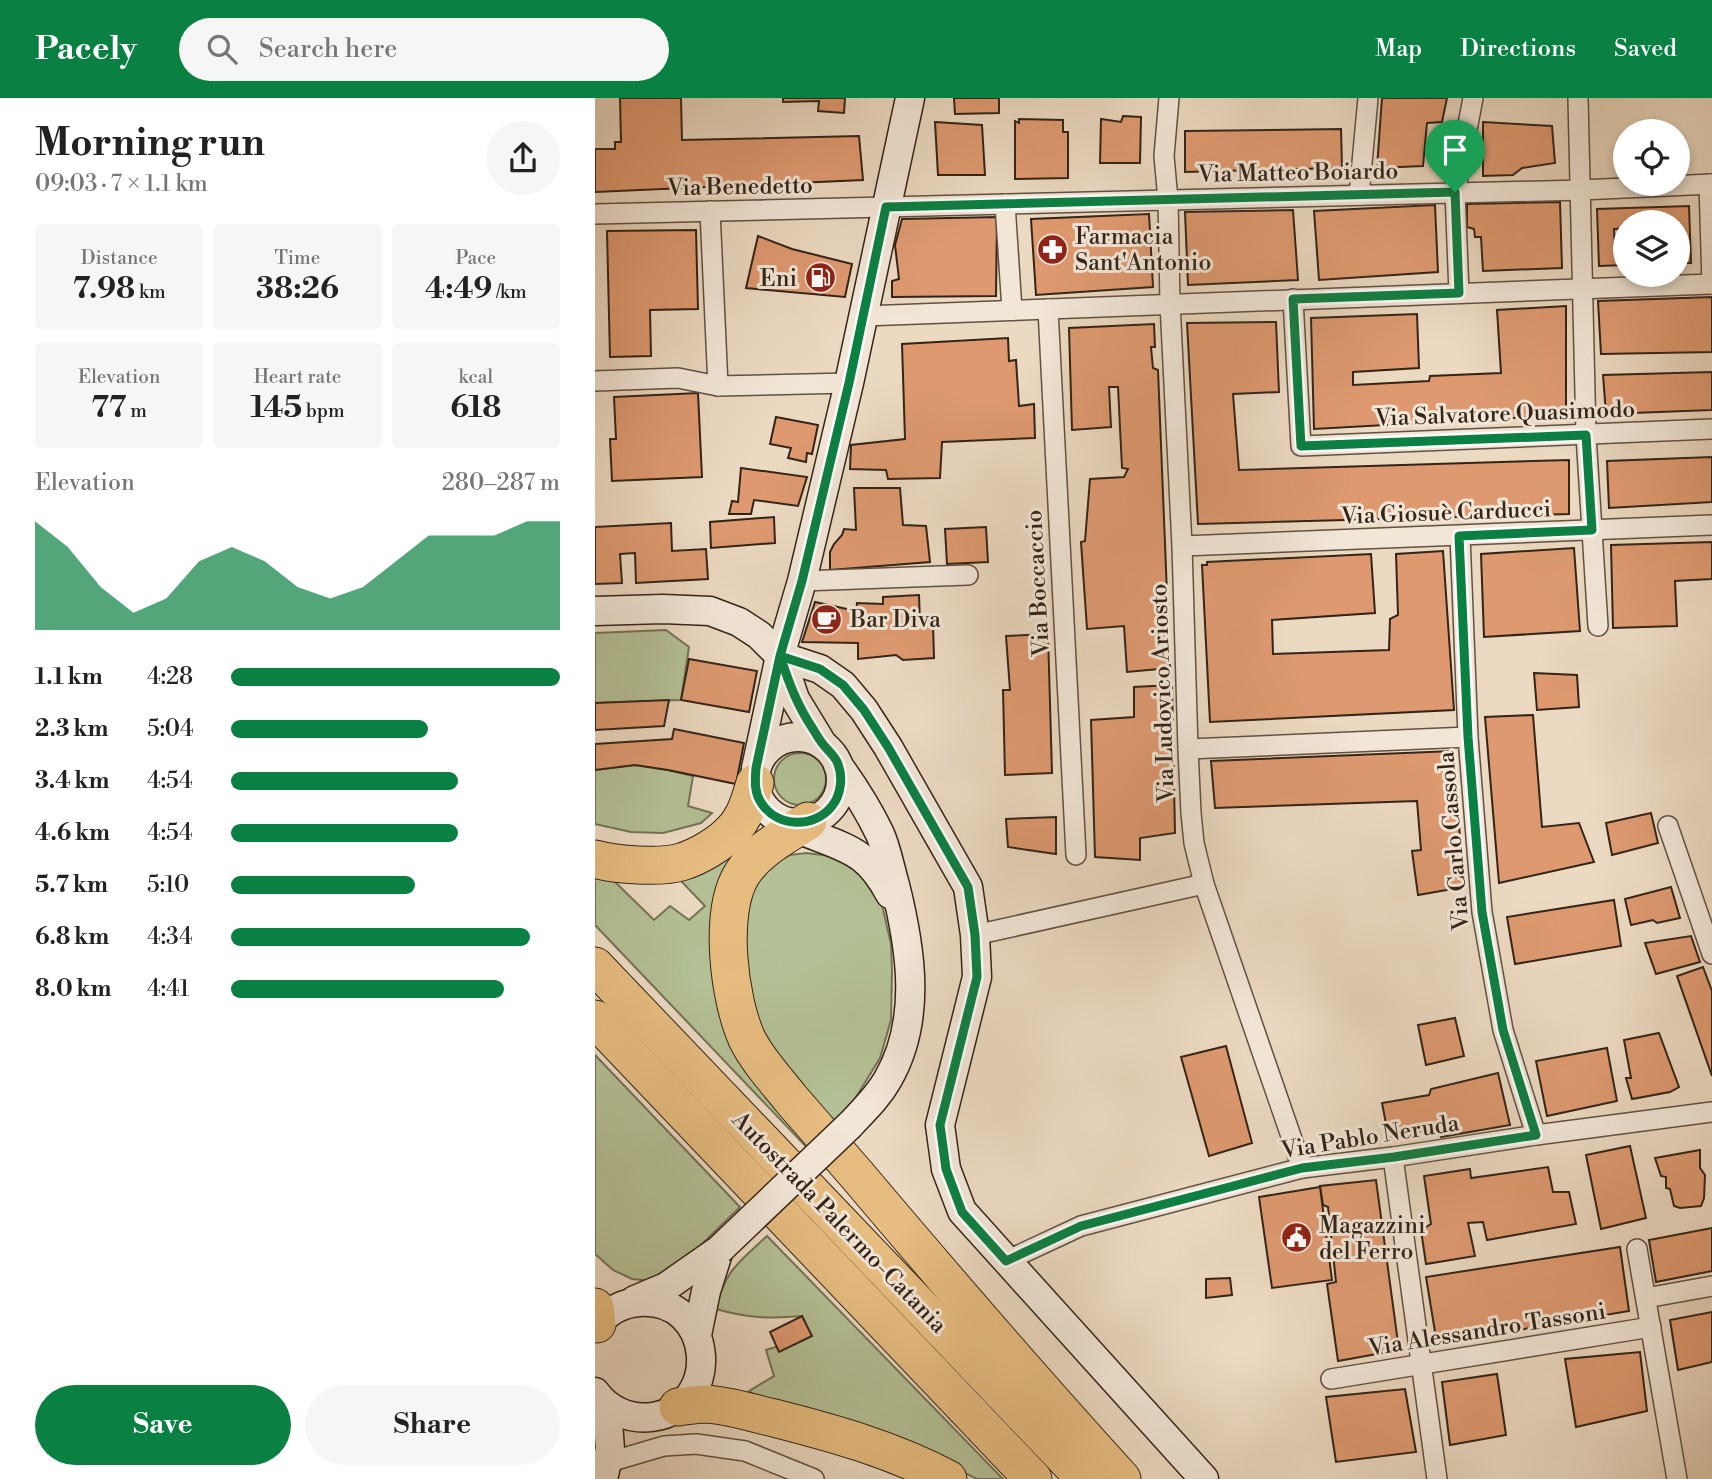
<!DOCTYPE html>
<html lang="en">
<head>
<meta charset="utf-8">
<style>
	body { margin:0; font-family:"Libre Bodoni",serif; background:#f6f6f6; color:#222; height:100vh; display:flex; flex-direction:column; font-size:26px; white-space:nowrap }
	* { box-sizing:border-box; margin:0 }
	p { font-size:23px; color:#767676 }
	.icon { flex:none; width:38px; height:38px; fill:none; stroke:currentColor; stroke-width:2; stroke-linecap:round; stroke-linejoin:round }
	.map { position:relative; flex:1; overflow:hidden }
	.side { display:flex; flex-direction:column; background:#fff; width:595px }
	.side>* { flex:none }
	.fabs { position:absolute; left:1018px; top:21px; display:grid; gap:14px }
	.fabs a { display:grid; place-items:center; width:77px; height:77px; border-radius:50%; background:#fff; box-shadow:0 4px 10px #0003; font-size:35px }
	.pin { position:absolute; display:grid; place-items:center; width:60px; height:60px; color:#fff; margin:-72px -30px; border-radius:50% 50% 50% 0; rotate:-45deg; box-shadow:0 0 7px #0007 }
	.pin .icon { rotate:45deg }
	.round { display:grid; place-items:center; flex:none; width:74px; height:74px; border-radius:37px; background:#f6f6f6 }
	.head { display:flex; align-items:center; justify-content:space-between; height:119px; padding:0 35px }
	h1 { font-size:38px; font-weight:700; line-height:52px }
	.metrics { display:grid; grid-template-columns:repeat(3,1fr); gap:10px; height:119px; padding:7px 35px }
	.metrics div { display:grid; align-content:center; border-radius:7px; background:#f6f6f6; text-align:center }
	.metrics b { font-size:30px; font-weight:700 }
	.metrics small { font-size:19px; font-weight:400 }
	.metrics p { font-size:19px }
	.chart { height:196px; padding:14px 35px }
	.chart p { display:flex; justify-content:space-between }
	.chart svg { width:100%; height:126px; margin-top:7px; fill:#0b8043; opacity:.7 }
	.cta { display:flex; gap:14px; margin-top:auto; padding:14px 35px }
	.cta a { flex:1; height:80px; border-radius:42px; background:#0b8043; color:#fff; font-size:28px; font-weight:700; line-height:80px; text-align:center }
	.cta a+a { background:#f6f6f6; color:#222 }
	ul { padding:0 35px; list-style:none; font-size:23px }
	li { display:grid; grid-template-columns:112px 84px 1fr; align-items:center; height:52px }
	li i { height:18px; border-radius:9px; background:#0b8043 }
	header { display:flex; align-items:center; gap:42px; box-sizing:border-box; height:98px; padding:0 35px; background:#0b8043; color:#fff }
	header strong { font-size:33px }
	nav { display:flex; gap:38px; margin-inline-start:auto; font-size:24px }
	.search { width:490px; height:63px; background:#f6f6f6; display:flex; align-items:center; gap:18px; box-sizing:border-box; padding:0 24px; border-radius:38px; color:#767676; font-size:26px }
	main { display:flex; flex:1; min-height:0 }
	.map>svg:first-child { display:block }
	.green { fill:#b4c095; stroke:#747256; stroke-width:2 }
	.building { fill:#de9970; stroke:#332418; stroke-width:2 }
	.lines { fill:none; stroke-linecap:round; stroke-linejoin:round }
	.street-casing { stroke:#615142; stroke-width:22 }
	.secondary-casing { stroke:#332418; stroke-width:31 }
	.highway-casing { stroke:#332418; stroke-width:39 }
	.street { stroke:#f2e6d7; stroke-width:19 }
	.secondary { stroke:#f2e6d7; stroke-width:28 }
	.highway { stroke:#e6bc80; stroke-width:37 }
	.secondary-bridge-casing { stroke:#332418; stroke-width:31; stroke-linecap:butt }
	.secondary-bridge { stroke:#f2e6d7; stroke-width:28 }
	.route-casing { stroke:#fff; stroke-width:14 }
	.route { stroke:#0b8043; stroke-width:9 }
	.labels { text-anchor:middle; stroke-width:6; stroke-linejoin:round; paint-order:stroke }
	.street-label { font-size:23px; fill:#332418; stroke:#f2e6d7 }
	.poi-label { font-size:23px; fill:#332418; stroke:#f2e6d7; text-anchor:start }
</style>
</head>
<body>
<header>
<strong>Pacely</strong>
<div class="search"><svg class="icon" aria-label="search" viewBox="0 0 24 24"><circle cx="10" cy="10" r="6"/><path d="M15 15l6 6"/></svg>Search here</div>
<nav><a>Map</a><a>Directions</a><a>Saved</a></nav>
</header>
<main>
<section class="side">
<div class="head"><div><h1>Morning run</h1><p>09:03 · 7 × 1.1 km</p></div><a class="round"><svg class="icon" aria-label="share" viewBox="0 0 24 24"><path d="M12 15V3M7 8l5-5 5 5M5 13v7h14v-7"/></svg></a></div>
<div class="metrics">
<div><p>Distance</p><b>7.98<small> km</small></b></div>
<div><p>Time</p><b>38:26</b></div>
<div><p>Pace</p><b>4:49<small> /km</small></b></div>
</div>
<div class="metrics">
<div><p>Elevation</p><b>77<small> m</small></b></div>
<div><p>Heart rate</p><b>145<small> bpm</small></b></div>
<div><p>kcal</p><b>618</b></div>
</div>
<div class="chart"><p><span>Elevation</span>280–287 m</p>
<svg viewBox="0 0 160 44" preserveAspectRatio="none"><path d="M0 44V6L10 15L20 29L30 38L40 33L50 20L60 15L70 20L80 29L90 33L100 29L110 20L120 11L130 11L140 11L150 6L160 6V44z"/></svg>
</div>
<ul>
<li><b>1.1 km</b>4:28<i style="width:100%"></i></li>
<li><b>2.3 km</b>5:04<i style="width:60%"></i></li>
<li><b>3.4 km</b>4:54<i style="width:69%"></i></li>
<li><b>4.6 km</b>4:54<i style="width:69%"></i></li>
<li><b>5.7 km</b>5:10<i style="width:56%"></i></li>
<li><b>6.8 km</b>4:34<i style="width:91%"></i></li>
<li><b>8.0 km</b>4:41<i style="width:83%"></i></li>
</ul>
<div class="cta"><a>Save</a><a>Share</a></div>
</section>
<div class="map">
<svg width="1117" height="1381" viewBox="0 0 1117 1381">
	<rect width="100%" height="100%" fill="#ebd9c1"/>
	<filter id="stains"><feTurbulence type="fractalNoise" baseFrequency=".00286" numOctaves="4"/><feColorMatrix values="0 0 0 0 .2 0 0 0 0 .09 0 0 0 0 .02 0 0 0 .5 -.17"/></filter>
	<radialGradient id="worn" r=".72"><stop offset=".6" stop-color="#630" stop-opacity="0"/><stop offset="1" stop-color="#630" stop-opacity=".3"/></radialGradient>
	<g class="green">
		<polygon points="71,532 94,549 86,602 0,605 0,535"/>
		<circle cx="205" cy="681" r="26"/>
		<polygon points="40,667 73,672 98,678 93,708 117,715 106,725 68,735 36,734 0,726 0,672"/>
		<polygon points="211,755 236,758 264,772 287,807 296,846 297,873 296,922 285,960 253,1012 236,1025 175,956 147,872 154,800 167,774 180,764 195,757"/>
		<polygon points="134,760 136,764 120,852 278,1119 0,827 0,779 16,780 59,822 75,808 94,822 110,808 83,780"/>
		<polygon points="0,957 145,1109 76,1176 56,1183 37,1181 18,1172 0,1156"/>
		<path d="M172 1138 408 1381H382L322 1351 165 1300 154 1293 179 1278 171 1252 216 1238 207 1218C175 1221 152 1220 121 1211 130 1172 144 1164 172 1138Z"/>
	</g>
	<g class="building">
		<polygon points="25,0 86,0 87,42 264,38 268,82 0,94 0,51 20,51 20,44 26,44"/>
		<polygon points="188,0 250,0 249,15 223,13 224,3 188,4"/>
		<polygon points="359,0 404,0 404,15 360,16"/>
		<polygon points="787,0 852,0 847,24 832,25 828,68 782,70"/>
		<polygon points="528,18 546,19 545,65 505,65 506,21 526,24"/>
		<polygon points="424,21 468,22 468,34 473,34 473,80 420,81 420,23 424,25"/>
		<polygon points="340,24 387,27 390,77 343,77"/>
		<polygon points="888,24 957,28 960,65 927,70 918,77 888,78"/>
		<polygon points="746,31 747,70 590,74 590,33"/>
		<polygon points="965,104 967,170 888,173 886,139 880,139 879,131 872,129 872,106"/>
		<polygon points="840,107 843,174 724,182 719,113"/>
		<polygon points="1094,108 1096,165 1083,165 1083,124 1031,124 1031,130 1019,131 1020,152 1031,152 1031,167 1004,168 1002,111"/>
		<polygon points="698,112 703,182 593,187 590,114"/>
		<polygon points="554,116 558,189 441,197 436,121"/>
		<polygon points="402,119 401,198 297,199 297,183 304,181 300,147 307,121"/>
		<polygon points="101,132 103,211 55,212 56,258 15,259 12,133"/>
		<polygon points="163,138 197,151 257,166 250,199 151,190"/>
		<polygon points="1117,199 1117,254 1006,256 1003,203"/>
		<polygon points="971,208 971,317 719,331 716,220 822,216 824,270 758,274 758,287 834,283 835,278 906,275 902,212"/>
		<polygon points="681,224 684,294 638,296 644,372 974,362 974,416 603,426 592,225"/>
		<polygon points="559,226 560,249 556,249 558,270 563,272 575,570 532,574 529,528 492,531 486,444 490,443 495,381 529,379 533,371 527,370 523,289 514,289 516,329 477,332 474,230"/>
		<polygon points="413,240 414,263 421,262 424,308 439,306 440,340 347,344 345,380 293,381 291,372 255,371 256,347 310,341 307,246"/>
		<polygon points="1117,274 1117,312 1011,316 1008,277"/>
		<polygon points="103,295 107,379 17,383 15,341 21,341 19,299"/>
		<polygon points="181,319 223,327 217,356 212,355 211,364 193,360 196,350 175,346"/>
		<polygon points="1117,359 1117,404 1014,410 1012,363"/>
		<polygon points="146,370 212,379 203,408 159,402 156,416 134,416 137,403 143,404"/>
		<polygon points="259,390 305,390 308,427 331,428 335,464 235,472 235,454 239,446 247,437 249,431 261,432"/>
		<polygon points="179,419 180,445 116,450 115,424"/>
		<polygon points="76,425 77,453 111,451 113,481 41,485 40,455 25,456 27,485 0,486 0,429"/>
		<polygon points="391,429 393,464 352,466 350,431"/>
		<polygon points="1117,444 1117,481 1080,483 1082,528 1018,530 1016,447"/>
		<polygon points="979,450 985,533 889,539 886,456"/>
		<polygon points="848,453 859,612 615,624 607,467 612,467 612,464 776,456 780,515 677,522 678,556 794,552 795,521 803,517 801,456"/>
		<polygon points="324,497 325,523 338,526 339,560 308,562 301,557 263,561 263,545 207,544 220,504 261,513 262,505 288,506 288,499"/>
		<polygon points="453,536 457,675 410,677 408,592 415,592 411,538"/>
		<polygon points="94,561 162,573 154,614 86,602"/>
		<polygon points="939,575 982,577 984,609 942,612"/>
		<polygon points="577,587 580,735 545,740 545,762 500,759 496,622 539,619 539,589"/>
		<polygon points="74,602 69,628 0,632 0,605"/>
		<polygon points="938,617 947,729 984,725 999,764 904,785 890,619"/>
		<polygon points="79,631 149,645 141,686 73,672 40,667 0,672 0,646 77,641"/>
		<polygon points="858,653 869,789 823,797 817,753 826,752 822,703 620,710 616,663"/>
		<polygon points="1056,715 1063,745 1017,757 1011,725"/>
		<polygon points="461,719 461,756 413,749 411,721"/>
		<polygon points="1076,789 1085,820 1062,825 1058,822 1036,827 1030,801"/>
		<polygon points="1019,802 1026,848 920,866 912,819"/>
		<polygon points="1096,838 1105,864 1061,876 1050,845"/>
		<polygon points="1108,869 1117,893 1117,978 1082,878"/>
		<polygon points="860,920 869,958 831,967 823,927"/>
		<polygon points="1064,935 1084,989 1075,994 1037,1001 1031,980 1036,980 1029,942"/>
		<polygon points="631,948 657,1045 614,1058 586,959"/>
		<polygon points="1012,950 1022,1003 952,1018 941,963"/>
		<polygon points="903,975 915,1027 846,1039 843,1029 794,1041 787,1005 834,997 836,991"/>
		<polygon points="1035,1048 1051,1120 1006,1131 991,1057"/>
		<polygon points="1105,1052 1105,1070 1110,1077 1109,1100 1106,1108 1085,1110 1079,1108 1075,1091 1071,1090 1071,1079 1066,1078 1060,1060"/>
		<polygon points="953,1069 958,1094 974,1094 981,1126 892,1142 888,1124 873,1125 880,1158 831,1166 826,1132 836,1126 829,1078 875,1071 876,1080"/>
		<polygon points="781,1082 804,1252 743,1263 732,1186 741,1184 733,1109 728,1107 725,1088"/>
		<polygon points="725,1089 737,1182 677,1190 664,1099"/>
		<polygon points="1117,1130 1117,1173 1061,1184 1054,1142"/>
		<polygon points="1025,1149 1034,1213 842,1246 831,1179"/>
		<polygon points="635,1180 637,1197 611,1200 611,1181"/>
		<polygon points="1117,1214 1117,1264 1083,1272 1075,1222"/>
		<polygon points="207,1218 217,1238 184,1254 175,1234"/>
		<polygon points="1045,1254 1052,1313 981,1329 970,1261"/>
		<polygon points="902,1276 911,1337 855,1347 847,1284"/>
		<polygon points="810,1291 821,1354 741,1364 731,1299"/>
	</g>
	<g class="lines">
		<defs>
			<g id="street">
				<polyline points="574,0 569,58 573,102 575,205 587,448 593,651 596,715 599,745 609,786 707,1070"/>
				<polyline points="983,0 991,337 1003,528"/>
				<polyline points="1114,86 1117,186"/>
				<polyline points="764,97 773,0"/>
				<polyline points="410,106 417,212"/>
				<polyline points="115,113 123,288"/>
				<polyline points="0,116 986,92 1117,86"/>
				<polyline points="864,195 860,95 878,0"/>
				<polyline points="698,201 706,348 1117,331"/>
				<polyline points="453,211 481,757"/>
				<polyline points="269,218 1117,186"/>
				<polyline points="0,283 83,280 123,288 254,285"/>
				<polyline points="865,438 873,639 887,814 908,932 941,1037"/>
				<polyline points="587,448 1117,427"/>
				<polyline points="207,483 373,477"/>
				<polyline points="593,651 873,639"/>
				<polyline points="1073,728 1117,856"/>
				<polyline points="380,837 609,786"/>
				<polyline points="798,1059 842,1381"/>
				<polyline points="1042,1151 1082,1381"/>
				<polyline points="411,1163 486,1128 707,1070 798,1059 941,1037 1117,1014"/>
				<polyline points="1051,1200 1117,1188"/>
				<polyline points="736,1281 1056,1229"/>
				<polyline points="11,1365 69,1348 101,1346 150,1353 219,1381"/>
			</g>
			<g id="secondary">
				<polyline points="0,513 68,511 115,513 144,524 164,537 185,558 225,571 248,587 269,612 293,649 373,789 380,837 382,879 345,1027 351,1071 367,1113 609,1381"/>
				<polyline points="186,560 200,601 228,647"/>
				<circle cx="203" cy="682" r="43"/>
				<path d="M243 667C259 689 273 711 285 736 292 752 295 770 300 787 316 851 327 922 293 981 283 999 269 1012 255 1027"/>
				<polyline points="161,670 185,558 207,483 254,285 315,0"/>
				<path d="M190 724C214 739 245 743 267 760 279 769 288 783 295 796"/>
				<polyline points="40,1202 71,1189 124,1152"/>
				<path d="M0 1229C11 1214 27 1205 45 1204 119 1199 129 1309 57 1319 34 1322 13 1312 0 1294"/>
				<polyline points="102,1237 111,1193 124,1152"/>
				<polyline points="6,1302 13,1324 15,1351 8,1381"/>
			</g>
			<g id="highway">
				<path d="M213 723C190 738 162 752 147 776 123 814 134 901 152 941 163 963 181 982 196 1001 218 1026 240 1052 262 1077 349 1180 436 1281 527 1381"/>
				<path d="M0 761C20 767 67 770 86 764 103 759 125 746 137 733 150 720 155 702 160 685"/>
				<polyline points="0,868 490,1381"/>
				<polyline points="0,921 438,1381"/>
				<polyline points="0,1209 2,1226"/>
				<path d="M83 1309C92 1308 101 1306 110 1306 133 1307 157 1315 179 1320 238 1335 299 1352 353 1381"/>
			</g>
		</defs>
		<use href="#street" class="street-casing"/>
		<use href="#secondary" class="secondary-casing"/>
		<use href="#highway" class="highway-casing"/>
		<use href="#street" class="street"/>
		<use href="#secondary" class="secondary"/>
		<use href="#highway" class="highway"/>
		<defs>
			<polyline id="secondary-bridge" points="124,1152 255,1027"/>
		</defs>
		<use href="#secondary-bridge" class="secondary-bridge-casing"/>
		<use href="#secondary-bridge" class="secondary-bridge"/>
	</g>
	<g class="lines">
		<defs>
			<path id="route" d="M860 94 291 109 254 285 207 483 185 558 161 670C160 683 159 695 167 706 183 730 220 730 237 708 246 697 248 679 243 666 240 657 232 652 227 645 224 641 221 636 218 631 202 607 194 585 185 558L225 571 248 587 269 612 293 649 373 789 380 837 382 879 345 1027 351 1071 367 1114 411 1163 486 1128 707 1070 799 1059 941 1037 908 932 887 814 873 639 864 438 997 432 991 337 706 348 698 201 864 195 860 94"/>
		</defs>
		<use href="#route" class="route-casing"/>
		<use href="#route" class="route"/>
	</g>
	<defs>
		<symbol id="pharmacy-disc" viewBox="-11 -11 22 22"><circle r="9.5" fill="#8f2418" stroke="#f2e6d7"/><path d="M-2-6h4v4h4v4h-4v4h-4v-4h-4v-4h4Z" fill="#fff"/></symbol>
		<symbol id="fuel-disc" viewBox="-11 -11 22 22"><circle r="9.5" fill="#8f2418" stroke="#f2e6d7"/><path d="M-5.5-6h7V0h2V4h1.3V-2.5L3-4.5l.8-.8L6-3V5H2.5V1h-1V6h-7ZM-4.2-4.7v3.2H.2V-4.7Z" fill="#fff"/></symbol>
		<symbol id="cafe-disc" viewBox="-11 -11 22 22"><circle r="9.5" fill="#8f2418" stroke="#f2e6d7"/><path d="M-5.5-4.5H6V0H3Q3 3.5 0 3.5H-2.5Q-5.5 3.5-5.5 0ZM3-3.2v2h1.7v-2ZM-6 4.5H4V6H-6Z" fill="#fff"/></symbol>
		<symbol id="civic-disc" viewBox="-11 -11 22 22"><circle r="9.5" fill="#8f2418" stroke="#f2e6d7"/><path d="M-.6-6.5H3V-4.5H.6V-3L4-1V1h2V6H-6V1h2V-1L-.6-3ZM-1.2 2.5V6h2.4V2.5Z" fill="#fff"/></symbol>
	</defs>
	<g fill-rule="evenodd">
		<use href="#pharmacy-disc" x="440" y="134" width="35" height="35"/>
		<use href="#fuel-disc" x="208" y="162" width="35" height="35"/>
		<use href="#cafe-disc" x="214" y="504" width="35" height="35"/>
		<use href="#civic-disc" x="684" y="1122" width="35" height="35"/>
	</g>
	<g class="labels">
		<g class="street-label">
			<text transform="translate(703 74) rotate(-1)" y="8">Via Matteo Boiardo</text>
			<text transform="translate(145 88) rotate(-1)" y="8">Via Benedetto</text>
			<text transform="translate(910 315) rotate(-2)" y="8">Via Salvatore Quasimodo</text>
			<text transform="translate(851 414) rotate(-2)" y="8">Via Giosuè Carducci</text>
			<text transform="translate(442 485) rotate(-93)" y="8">Via Boccaccio</text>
			<text transform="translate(567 595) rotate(-92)" y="8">Via Ludovico Ariosto</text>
			<text transform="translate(858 743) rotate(-95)" y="8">Via Carlo Cassola</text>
			<text transform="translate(775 1038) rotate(-9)" y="8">Via Pablo Neruda</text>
			<text transform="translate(245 1124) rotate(46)" y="8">Autostrada Palermo-Catania</text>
			<text transform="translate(892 1231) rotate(-9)" y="8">Via Alessandro Tassoni</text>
		</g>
		<g class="poi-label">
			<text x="480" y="146">Farmacia<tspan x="480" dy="26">Sant'Antonio</tspan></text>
			<text x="202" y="188" text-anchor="end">Eni</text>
			<text x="255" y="529">Bar Diva</text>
			<text x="724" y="1135">Magazzini<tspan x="724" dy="26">del Ferro</tspan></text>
		</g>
	</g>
	<rect width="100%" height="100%" filter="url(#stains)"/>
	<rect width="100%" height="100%" fill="url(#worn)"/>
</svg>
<div class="fabs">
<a><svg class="icon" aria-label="locate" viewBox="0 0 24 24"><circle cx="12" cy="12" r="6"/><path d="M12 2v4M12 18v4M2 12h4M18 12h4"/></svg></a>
<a><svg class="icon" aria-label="layers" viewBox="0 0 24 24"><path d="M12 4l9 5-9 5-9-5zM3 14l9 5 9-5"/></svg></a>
</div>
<div class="pin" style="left:860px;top:94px;background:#1e9e55"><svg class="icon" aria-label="arrive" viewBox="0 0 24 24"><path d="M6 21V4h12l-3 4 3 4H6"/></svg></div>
</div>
</main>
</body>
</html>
